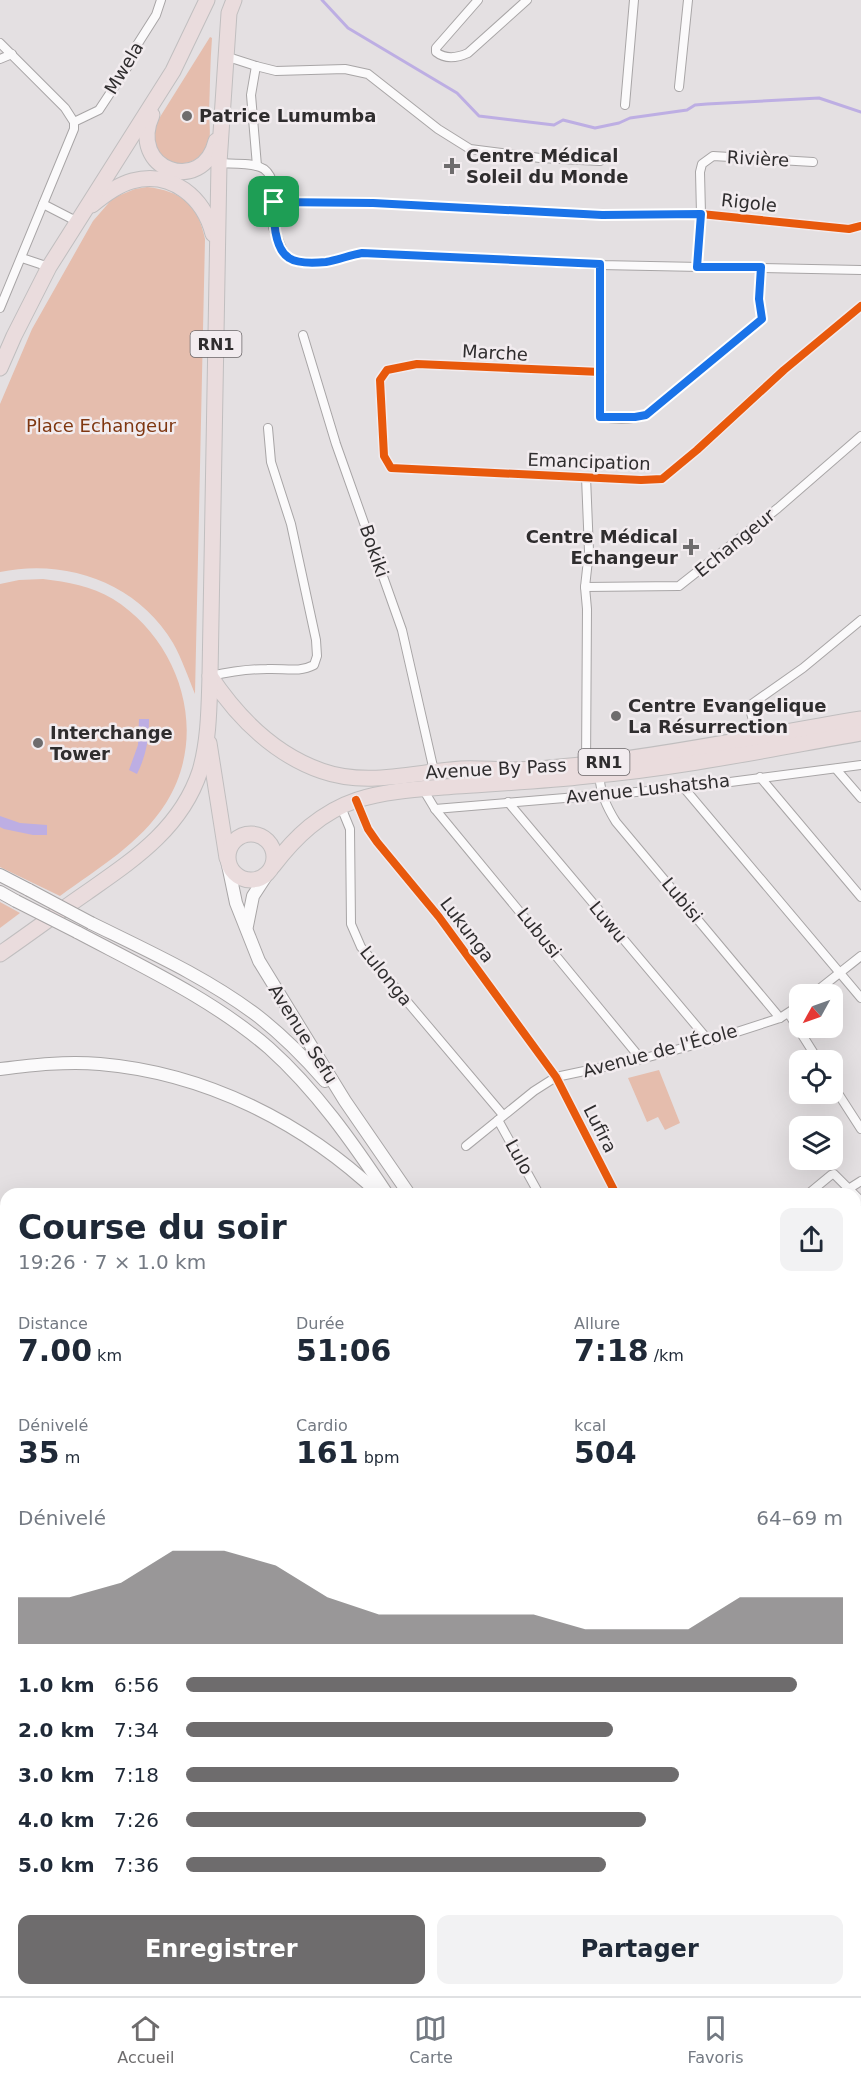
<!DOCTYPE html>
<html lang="fr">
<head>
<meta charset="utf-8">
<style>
	body { margin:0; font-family:"DejaVu Sans",sans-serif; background:#f2f2f3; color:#1f2937; height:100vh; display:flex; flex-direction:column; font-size:22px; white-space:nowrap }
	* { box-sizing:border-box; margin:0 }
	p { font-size:20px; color:#747a83 }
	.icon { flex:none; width:33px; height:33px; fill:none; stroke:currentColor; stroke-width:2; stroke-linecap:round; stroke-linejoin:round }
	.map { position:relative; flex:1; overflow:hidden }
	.side { position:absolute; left:0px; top:1188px; width:861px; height:808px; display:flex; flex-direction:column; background:#fff; border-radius:18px 18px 0 0; box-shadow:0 6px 24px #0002 }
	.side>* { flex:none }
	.needle { width:39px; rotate:230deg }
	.fabs { position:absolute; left:789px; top:984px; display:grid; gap:12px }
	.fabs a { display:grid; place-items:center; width:54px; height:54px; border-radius:12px; background:#fff; box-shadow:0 6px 24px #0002; font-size:30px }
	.pin { position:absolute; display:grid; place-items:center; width:51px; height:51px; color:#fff; margin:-26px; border-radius:12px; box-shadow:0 3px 9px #0006 }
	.round { display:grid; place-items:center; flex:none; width:63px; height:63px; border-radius:12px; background:#f2f2f3 }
	.summary { display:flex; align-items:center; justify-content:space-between; height:102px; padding:0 18px }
	h1 { font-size:33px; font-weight:600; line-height:45px }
	.metrics { display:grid; grid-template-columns:repeat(3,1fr); gap:9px; height:102px; padding:6px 18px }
	.metrics div { display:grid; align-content:center }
	.metrics b { font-size:30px; font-weight:600 }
	.metrics small { font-size:16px; font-weight:400 }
	.metrics p { font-size:16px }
	.chart { height:168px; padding:12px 18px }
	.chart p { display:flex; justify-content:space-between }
	.chart svg { width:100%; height:108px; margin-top:6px; fill:#6e6c6d; opacity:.7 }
	.button { display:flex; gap:12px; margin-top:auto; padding:12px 18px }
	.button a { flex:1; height:69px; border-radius:12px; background:#6e6c6d; color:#fff; font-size:24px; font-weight:600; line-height:69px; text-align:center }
	.button a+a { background:#f2f2f3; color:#1f2937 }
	ul { padding:0 18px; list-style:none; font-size:20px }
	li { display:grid; grid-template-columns:96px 72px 1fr; align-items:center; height:45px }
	li i { height:15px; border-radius:8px; background:#6e6c6d }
	.menu { display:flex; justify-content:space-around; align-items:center; height:84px; border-top:2px solid #e0e1e3; background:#fff; font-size:16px; color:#747a83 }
	.menu a { display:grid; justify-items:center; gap:3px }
	.menu .on { color:#6e6c6d }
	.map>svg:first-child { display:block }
	.green { fill:#e5bdad }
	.water { fill:#bdaee3 }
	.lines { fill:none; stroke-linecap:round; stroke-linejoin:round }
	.stream { stroke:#bdaee3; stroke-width:3 }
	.street-casing { stroke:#a8a5a6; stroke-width:10 }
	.secondary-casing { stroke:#a8a5a6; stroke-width:14 }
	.highway-casing { stroke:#c0bebf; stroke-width:17 }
	.street { stroke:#fbfafb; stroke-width:8 }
	.secondary { stroke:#fbfafb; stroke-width:12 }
	.highway { stroke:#eadcdd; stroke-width:15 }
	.secondary-bridge-casing { stroke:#a8a5a6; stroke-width:14; stroke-linecap:butt }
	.secondary-bridge { stroke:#fbfafb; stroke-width:12 }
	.cycleway-casing { stroke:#f2ecef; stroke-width:11 }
	.cycleway { stroke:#e8590c; stroke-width:8 }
	.route-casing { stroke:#fff; stroke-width:12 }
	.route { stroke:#1a73e8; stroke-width:8 }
	.poi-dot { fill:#6e6c6d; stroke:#f2ecef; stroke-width:2 }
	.labels { text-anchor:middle; stroke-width:5; stroke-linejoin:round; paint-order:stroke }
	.shield { fill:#f2ecef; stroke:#6a6668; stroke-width:1.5 }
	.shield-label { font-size:16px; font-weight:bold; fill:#2f2d2e }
	.street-label { font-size:18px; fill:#2f2d2e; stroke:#f2ecef }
	.poi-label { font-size:18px; font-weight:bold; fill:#2f2d2e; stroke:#f2ecef; text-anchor:start }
	.park-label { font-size:18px; fill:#7f3711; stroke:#f2ecef }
</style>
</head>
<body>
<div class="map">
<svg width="861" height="1996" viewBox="0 0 861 1996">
	<rect width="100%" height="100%" fill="#e4e0e2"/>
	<g class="green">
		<path d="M210 37 212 38C210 63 210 88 209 113 209 122 211 133 209 141 200 170 164 171 154 143 152 138 154 131 155 125Z"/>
		<path d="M147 187C181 191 198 204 205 239L195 694C188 677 182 659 173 643 138 583 66 558 0 572V404L32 329 93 221 113 198 135 189Z"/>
		<path d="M43 579C68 582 91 586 113 599 180 641 210 733 166 803 140 844 98 868 60 896L0 867V584L19 580Z"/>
		<polygon points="0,902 20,913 0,928"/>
		<polygon points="659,1070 680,1123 665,1130 658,1117 647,1122 628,1078"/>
	</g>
	<g class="water">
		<path d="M139 719H149C149 739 146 756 137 774L129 770 138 745Z"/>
		<polygon points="0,816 20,823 47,825 47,835 33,835 4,829 0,827"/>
	</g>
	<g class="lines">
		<polyline class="stream" points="322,0 348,28 457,93 479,116 554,125 563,120 595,128 619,123 630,118 687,110 695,105 707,104 819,98 861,112"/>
		<defs>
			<g id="street">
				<path d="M478 0 436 48V52C446 60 457 58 468 53L527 0"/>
				<polyline points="0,43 65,108 74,122 74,129 0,308"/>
				<polyline points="225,56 256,66 276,71 345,69 368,74 438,129 470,149 540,158 600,161"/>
				<polyline points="0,59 12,54"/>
				<polyline points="256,66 251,95 257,166"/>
				<polyline points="679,87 688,0"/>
				<polyline points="625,105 634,0"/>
				<polyline points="74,122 99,110 128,66 137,45 156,15 161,0"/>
				<path d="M219 163C231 164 253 162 264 169 280 181 271 210 273 227 274 232 278 238 280 244 282 249 284 256 290 259 309 270 342 257 362 253L600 265 861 270"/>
				<polyline points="274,202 373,203 602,215 701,214 849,229 861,226"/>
				<polyline points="43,204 78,222"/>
				<polyline points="22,258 49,267"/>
				<path d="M600 265V417C614 419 632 420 646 415L762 319 759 299 761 267"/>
				<polyline points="697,267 701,214 700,172 702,164 713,156 813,162"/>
				<polyline points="303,335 336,444 402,630 434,771"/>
				<polyline points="601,372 417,364 387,370 380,380 384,456 391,468 641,480 662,479 697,450 784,370 861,306"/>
				<polyline points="586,477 589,551 585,587 587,609 586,767"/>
				<polyline points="585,587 679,586 778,508 861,436"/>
				<path d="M210 676C229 672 248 669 267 669 284 668 299 673 314 665L317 656 316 640 291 524 271 462 268 428"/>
				<polyline points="758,738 749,706 803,668 861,620"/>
				<polyline points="836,769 861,798"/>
				<path d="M599 775C601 794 606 806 616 822L780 1018"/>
				<polyline points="760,777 861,897"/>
				<polyline points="684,788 861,998"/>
				<polyline points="423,789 435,809 641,1059"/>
				<polyline points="356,800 368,829 377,842 439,917 556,1077 616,1194"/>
				<polyline points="508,802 709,1041"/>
				<polyline points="341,807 350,829 351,924 361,947 503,1115"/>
				<polyline points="435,809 684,788 861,765"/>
				<polyline points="813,994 861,956"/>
				<polyline points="789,1014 818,1060"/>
				<polyline points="832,1084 861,1129"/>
				<polyline points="498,1120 539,1194"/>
				<polyline points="466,1146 534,1091 556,1077 641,1059 709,1041 780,1018 800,1005"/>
				<polyline points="850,1188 861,1181"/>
				<polyline points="808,1194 831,1175 834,1174 861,1201"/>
				<polyline points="0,1285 6,1283"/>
				<polyline points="855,1297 861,1305"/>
				<polyline points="855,1365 861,1360"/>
				<polyline points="0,1430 6,1426"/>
				<polyline points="855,1448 861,1456"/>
				<polyline points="855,1543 861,1540"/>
				<polyline points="855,1553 861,1564"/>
				<polyline points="0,1581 6,1590"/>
				<polyline points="855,1623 861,1634"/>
				<polyline points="855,1687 861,1683"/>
				<polyline points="0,1747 6,1755"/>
				<polyline points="855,1778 861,1788"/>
				<polyline points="0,1909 6,1921"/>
				<polyline points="49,1990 53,1996"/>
				<polyline points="163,1990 167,1996"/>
				<polyline points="254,1996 262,1990"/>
			</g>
			<g id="secondary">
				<polyline points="227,860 236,903 259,961 345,1101 409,1194"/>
				<polyline points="0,875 29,890"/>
				<polyline points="0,892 16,901"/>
				<path d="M91 923C148 951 208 978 259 1017 283 1036 305 1058 325 1081"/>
				<polyline points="247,926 253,896 268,873"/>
				<path d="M77 932C143 967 212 999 269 1048 316 1090 353 1143 387 1194"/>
				<path d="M0 1069C33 1065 66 1061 100 1064 205 1073 303 1122 379 1194"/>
				<polyline points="855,1821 861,1817"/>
				<polyline points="855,1857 861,1866"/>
				<polyline points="855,1890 861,1899"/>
			</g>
			<g id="highway">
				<path d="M152 115C127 170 203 196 216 141"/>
				<path d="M92 205C104 195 117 185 132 181 172 170 204 198 213 234"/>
				<polyline points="0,368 14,336 49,267 173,71 207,0"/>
				<path d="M210 676C238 718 273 754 322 771 367 787 415 772 461 769 478 768 494 770 511 770 536 770 563 767 588 764 680 753 770 734 861 719"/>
				<polyline points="209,743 227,858"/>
				<circle cx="251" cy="857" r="23"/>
				<path d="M273 866C295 837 321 812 357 800 389 790 423 789 456 786 500 783 543 781 587 776 679 768 770 749 861 733"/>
				<path d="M0 954C29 934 57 913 86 893 133 860 181 829 200 771 209 740 209 708 210 676L219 163 229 13 234 0"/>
			</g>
		</defs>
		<use href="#street" class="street-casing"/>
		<use href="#secondary" class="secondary-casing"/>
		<use href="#highway" class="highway-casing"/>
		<use href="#street" class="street"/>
		<use href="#secondary" class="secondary"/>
		<use href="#highway" class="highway"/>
		<defs>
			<g id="secondary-bridge">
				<polyline points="29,890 91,923"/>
				<polyline points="16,901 77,932"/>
			</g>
		</defs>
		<use href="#secondary-bridge" class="secondary-bridge-casing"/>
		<use href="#secondary-bridge" class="secondary-bridge"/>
		<defs>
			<g id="cycleway">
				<polyline points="274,202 373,203 602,215 701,214 849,229 861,226"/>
				<polyline points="601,372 417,364 387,370 380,380 384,456 391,468 641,480 662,479 697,450 784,370 861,306"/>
				<polyline points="356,800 368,829 377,842 439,917 556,1077 616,1194"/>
			</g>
		</defs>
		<use href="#cycleway" class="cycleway-casing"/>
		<use href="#cycleway" class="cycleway"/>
	</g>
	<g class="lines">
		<defs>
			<path id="route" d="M274 202 373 203 602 215 701 214 697 267H761L759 299 762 319 646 415 635 417H600V264L362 253C350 255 338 260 326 262 316 263 298 264 289 258 274 249 273 217 274 202Z"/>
		</defs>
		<use href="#route" class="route-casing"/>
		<use href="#route" class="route"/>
	</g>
	<g class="poi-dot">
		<circle cx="187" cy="116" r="6"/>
		<path d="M449 157h6v6h6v6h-6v6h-6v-6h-6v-6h6z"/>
		<path d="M688 538h6v6h6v6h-6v6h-6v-6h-6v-6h6z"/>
		<circle cx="616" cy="716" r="6"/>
		<circle cx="38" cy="743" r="6"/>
	</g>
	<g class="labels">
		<g class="shield">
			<rect x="190.5" y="331" width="51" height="26" rx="4.5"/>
			<rect x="578.5" y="749" width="51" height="26" rx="4.5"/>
		</g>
		<g class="shield-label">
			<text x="216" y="350">RN1</text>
			<text x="604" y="768">RN1</text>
		</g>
		<g class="street-label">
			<text transform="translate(124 68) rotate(-59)" y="6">Mwela</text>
			<text transform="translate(758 159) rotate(3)" y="6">Rivière</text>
			<text transform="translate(749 203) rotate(6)" y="6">Rigole</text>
			<text transform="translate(495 353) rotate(3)" y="6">Marche</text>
			<text transform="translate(589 462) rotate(2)" y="6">Emancipation</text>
			<text transform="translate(735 543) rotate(-39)" y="6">Echangeur</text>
			<text transform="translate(374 551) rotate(71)" y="6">Bokiki</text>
			<text transform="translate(496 769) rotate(-3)" y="6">Avenue By Pass</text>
			<text transform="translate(648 789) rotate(-6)" y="6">Avenue Lushatsha</text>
			<text transform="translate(682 900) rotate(50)" y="6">Lubisi</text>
			<text transform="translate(608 922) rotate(50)" y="6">Luwu</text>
			<text transform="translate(467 930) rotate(53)" y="6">Lukunga</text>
			<text transform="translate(539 933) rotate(51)" y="6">Lubusi</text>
			<text transform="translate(386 976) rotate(51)" y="6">Lulonga</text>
			<text transform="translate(303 1034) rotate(58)" y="6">Avenue Sefu</text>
			<text transform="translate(660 1051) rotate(-15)" y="6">Avenue de l'École</text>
			<text transform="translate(600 1129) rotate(63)" y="6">Lufira</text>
			<text transform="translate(519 1157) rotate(61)" y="6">Lulo</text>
		</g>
		<g class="poi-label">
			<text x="199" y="122">Patrice Lumumba</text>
			<text x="466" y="162">Centre Médical<tspan x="466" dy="21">Soleil du Monde</tspan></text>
			<text x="678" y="543" text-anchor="end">Centre Médical<tspan x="678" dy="21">Echangeur</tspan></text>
			<text x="628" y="712">Centre Evangelique<tspan x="628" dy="21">La Résurrection</tspan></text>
			<text x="50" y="739">Interchange<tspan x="50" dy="21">Tower</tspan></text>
		</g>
		<g class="park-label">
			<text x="101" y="432">Place Echangeur</text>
		</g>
	</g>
</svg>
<div class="fabs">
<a><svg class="needle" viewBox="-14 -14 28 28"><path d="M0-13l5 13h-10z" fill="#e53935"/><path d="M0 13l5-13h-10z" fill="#747a83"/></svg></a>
<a><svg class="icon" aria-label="locate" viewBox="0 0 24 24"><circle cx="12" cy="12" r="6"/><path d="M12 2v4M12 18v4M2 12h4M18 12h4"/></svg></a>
<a><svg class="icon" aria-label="layers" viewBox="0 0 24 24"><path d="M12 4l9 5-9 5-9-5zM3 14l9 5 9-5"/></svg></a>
</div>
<div class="pin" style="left:274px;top:202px;background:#1e9e55"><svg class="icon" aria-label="arrive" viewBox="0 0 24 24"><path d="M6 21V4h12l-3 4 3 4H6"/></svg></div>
<section class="side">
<div class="summary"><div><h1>Course du soir</h1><p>19:26 · 7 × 1.0 km</p></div><a class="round"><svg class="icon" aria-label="share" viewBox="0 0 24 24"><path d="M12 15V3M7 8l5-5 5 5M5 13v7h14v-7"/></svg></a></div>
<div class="metrics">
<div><p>Distance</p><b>7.00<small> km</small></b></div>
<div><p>Durée</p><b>51:06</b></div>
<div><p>Allure</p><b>7:18<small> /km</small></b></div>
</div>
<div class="metrics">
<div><p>Dénivelé</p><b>35<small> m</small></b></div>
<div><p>Cardio</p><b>161<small> bpm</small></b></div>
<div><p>kcal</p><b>504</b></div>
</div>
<div class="chart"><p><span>Dénivelé</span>64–69 m</p>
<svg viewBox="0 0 160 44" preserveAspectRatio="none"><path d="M0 44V25L10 25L20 19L30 6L40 6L50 12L60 25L70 32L80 32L90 32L100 32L110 38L120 38L130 38L140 25L150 25L160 25V44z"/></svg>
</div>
<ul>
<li><b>1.0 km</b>6:56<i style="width:93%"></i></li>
<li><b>2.0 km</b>7:34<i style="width:65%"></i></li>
<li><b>3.0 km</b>7:18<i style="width:75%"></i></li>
<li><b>4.0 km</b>7:26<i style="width:70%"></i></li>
<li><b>5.0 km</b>7:36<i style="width:64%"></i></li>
</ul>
<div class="button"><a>Enregistrer</a><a>Partager</a></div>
</section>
</div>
<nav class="menu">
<a class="on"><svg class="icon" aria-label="home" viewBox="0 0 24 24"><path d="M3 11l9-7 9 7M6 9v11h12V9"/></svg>Accueil</a>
<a><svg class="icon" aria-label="map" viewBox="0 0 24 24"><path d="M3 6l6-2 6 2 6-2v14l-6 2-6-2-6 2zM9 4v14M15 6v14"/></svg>Carte</a>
<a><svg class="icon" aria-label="saved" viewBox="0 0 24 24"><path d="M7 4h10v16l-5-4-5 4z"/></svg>Favoris</a>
</nav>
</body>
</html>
